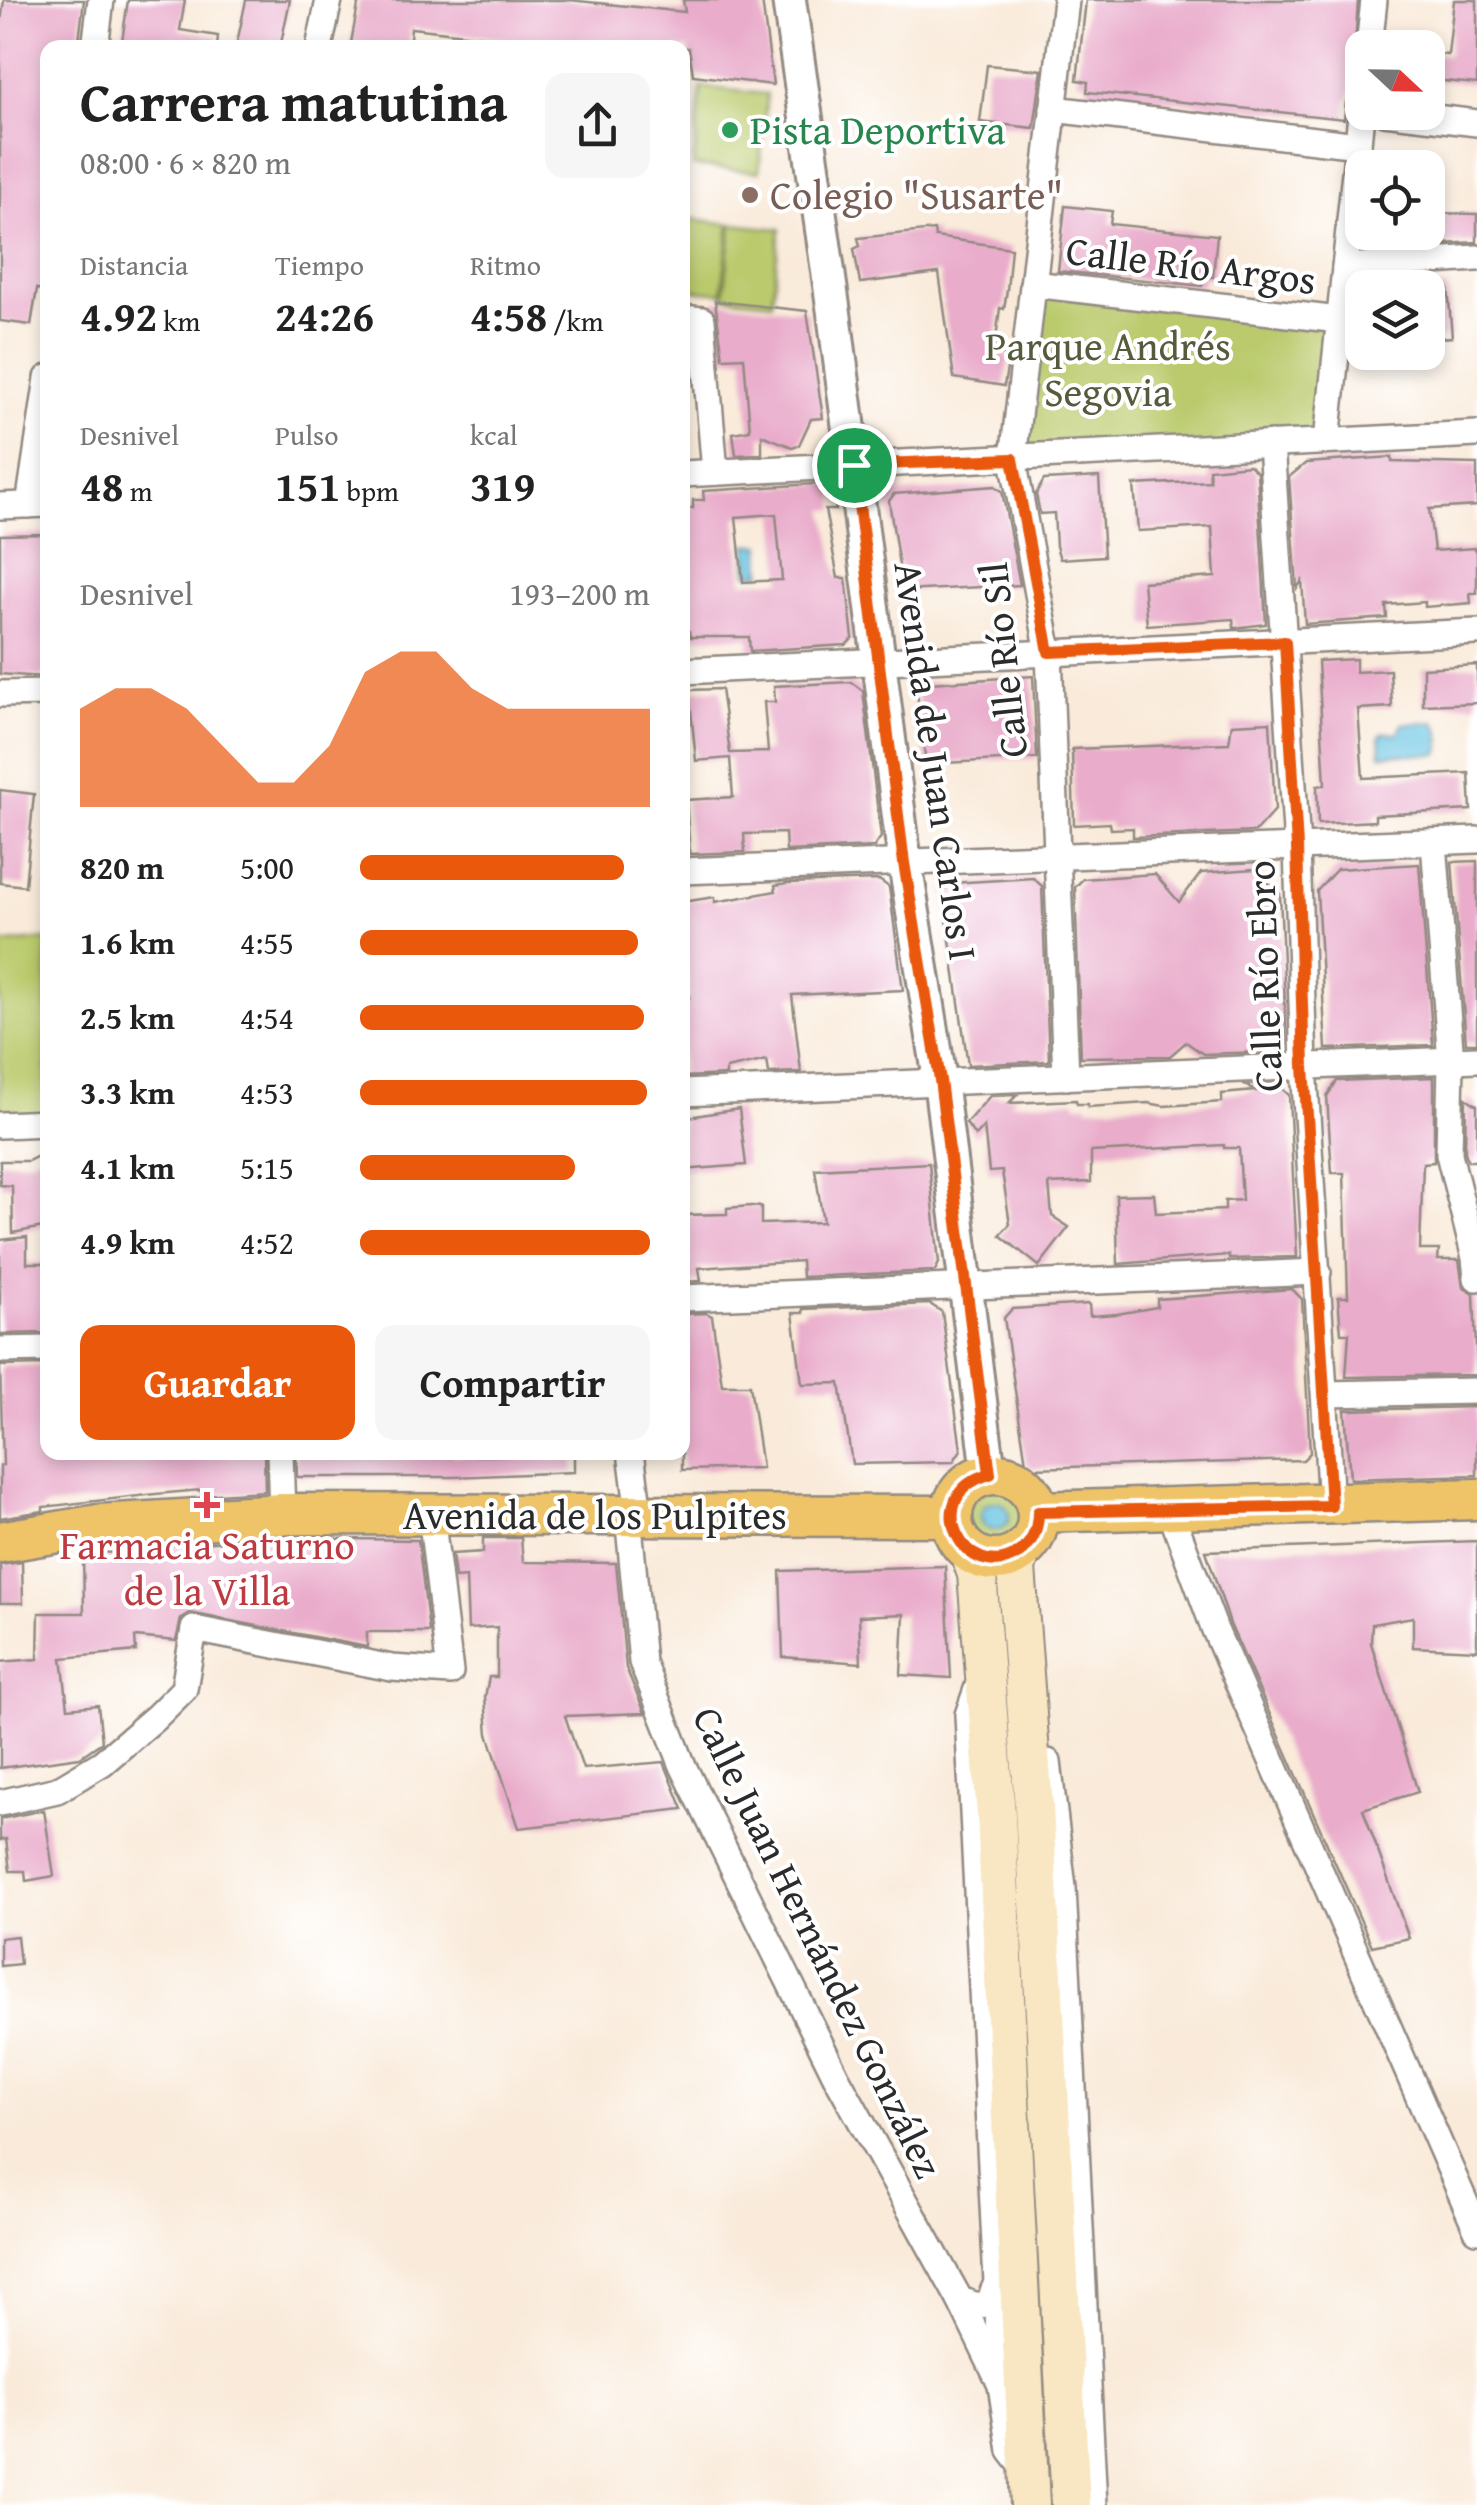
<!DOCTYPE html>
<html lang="es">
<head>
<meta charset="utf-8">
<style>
	body { margin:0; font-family:"Gentium Book Plus",serif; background:#f6f6f6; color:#222; height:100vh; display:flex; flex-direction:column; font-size:38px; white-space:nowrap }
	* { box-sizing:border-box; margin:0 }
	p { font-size:32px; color:#767676 }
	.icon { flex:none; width:55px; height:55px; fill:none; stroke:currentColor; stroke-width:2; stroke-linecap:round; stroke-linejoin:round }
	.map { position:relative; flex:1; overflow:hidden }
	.panel { position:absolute; left:40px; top:40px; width:650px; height:1420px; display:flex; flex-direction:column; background:#fff; border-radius:20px; box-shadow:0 5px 15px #0003 }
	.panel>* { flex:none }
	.needle { width:65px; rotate:112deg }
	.buttons { position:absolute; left:1345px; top:30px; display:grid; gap:20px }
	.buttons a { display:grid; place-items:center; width:100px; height:100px; border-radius:20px; background:#fff; box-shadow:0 5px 15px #0003; font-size:50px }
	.pin { position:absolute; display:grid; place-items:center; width:85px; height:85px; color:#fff; margin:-42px; border:5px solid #fff; border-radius:50%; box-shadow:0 2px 10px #0007 }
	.round { display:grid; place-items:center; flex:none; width:105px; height:105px; border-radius:20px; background:#f6f6f6 }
	.summary { display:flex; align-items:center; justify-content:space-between; height:170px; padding:0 40px }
	h1 { font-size:55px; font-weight:600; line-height:75px }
	.figures { display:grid; grid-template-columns:repeat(3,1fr); gap:15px; height:170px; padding:10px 40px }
	.figures div { display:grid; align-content:center }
	.figures b { font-size:42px; font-weight:600 }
	.figures small { font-size:28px; font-weight:400 }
	.figures p { font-size:28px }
	.chart { height:280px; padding:20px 40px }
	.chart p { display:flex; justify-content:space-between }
	.chart svg { width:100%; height:180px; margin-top:10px; fill:#ea580c; opacity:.7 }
	.action { display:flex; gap:20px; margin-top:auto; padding:20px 40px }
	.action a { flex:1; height:115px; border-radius:20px; background:#ea580c; color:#fff; font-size:40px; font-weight:600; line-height:115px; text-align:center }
	.action a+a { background:#f6f6f6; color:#222 }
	ul { padding:0 40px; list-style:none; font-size:32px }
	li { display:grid; grid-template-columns:160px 120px 1fr; align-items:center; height:75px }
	li i { height:25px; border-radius:12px; background:#ea580c }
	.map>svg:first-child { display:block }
	.green { fill:#baca6c; stroke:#727a4c; stroke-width:2.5 }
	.water { fill:#64c2e2; stroke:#487686; stroke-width:2.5 }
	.building { fill:#e9accb; fill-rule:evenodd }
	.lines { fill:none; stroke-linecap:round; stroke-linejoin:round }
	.minor-casing { stroke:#928a82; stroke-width:30 }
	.tertiary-casing { stroke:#928a82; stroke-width:38 }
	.secondary-casing { stroke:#928a82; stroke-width:42 }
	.primary-casing { stroke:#928a82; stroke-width:45 }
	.minor { stroke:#fff; stroke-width:25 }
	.tertiary { stroke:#fff; stroke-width:32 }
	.secondary { stroke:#f9e7c3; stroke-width:38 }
	.primary { stroke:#efc469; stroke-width:40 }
	.route-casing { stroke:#fff; stroke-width:20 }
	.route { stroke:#ea580c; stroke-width:12 }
	.leisure-dot { fill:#2e9e5b; stroke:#fff; stroke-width:4 }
	.education-dot { fill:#8d6e63; stroke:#fff; stroke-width:4 }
	.health-dot { fill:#e0444e; stroke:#fff; stroke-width:4 }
	.labels { text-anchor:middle; stroke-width:8; stroke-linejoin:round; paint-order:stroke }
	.leisure-label { font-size:40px; fill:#27864d; stroke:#fff; text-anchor:start }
	.education-label { font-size:40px; fill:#785e54; stroke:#fff; text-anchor:start }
	.street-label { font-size:40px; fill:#2b2b2b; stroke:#fff }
	.park-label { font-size:40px; fill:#565b3e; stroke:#fff }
	.health-label { font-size:40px; fill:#be3a42; stroke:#fff }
</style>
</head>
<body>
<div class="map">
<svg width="1477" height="2505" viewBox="0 0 1477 2505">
	<rect width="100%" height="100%" fill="#fff"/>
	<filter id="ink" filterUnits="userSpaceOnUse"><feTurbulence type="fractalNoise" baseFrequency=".01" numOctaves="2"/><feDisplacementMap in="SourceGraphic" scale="20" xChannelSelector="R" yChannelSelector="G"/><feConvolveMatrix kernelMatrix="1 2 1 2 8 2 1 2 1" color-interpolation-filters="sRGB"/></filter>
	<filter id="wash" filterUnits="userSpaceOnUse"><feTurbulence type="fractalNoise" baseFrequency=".0048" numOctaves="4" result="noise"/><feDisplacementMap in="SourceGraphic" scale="40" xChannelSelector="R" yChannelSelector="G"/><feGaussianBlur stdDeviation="2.25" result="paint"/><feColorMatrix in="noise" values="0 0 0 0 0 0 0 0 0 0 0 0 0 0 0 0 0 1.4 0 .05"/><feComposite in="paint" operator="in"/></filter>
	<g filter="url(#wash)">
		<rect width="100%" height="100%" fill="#f9ead9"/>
		<g class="green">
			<polygon points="701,87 767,94 759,172 693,166"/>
			<polygon points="685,218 730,224 722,293 683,289"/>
			<polygon points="732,224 780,229 772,302 724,297"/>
			<polygon points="1033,284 1339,320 1327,441 1013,459"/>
			<polygon points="47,939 47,1123 0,1125 0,944"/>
			<circle cx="995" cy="1516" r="28"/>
		</g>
		<g class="water">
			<polygon points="747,545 761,545 762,573 748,574"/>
			<polygon points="1435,722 1440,730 1441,750 1438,754 1381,755 1380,737 1383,733 1398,733 1402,724"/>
			<circle cx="995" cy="1516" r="14"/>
		</g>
		<g id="blocks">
			<g class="building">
				<polygon points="4,0 84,0 78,48 48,48 48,264 44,290 37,289 31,325 0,321 0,29"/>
				<polygon points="128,0 185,0 180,30 218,36 217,48 121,48"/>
				<polygon points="246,0 290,0 280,48 236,48"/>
				<polygon points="359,0 569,0 685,12 683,0 762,0 773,85 693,75 689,48 588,48 411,28 409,48 350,48"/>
				<polygon points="1086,0 1358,0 1352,92 1346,102 1344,119 1087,92 1088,82 1077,80"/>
				<polygon points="1454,0 1477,0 1477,84 1432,80 1430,53 1448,55"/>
				<polygon points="987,65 1042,70 1034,128 980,122"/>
				<polygon points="1065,206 1112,211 1110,224 1217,235 1213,277 1203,277 1202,286 1058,271"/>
				<polygon points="1428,213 1477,214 1477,242 1428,245"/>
				<polygon points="934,230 935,237 1011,248 1007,290 1004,309 1000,308 994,354 1009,356 1004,386 954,378 939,273 860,283 854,249 860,246 858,238"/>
				<polygon points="1448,288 1452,337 1428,339 1428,289"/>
				<polygon points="715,301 807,311 823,418 811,419 799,445 792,447 762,435 762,454 736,455 733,433 750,430 744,357 723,358"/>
				<polygon points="1392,457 1392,462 1477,464 1477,506 1429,509 1434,551 1474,548 1477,552 1477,593 1470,593 1471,603 1425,607 1425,602 1386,605 1387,618 1305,624 1302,581 1297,588 1289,477 1306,463"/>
				<polygon points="1249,465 1257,472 1266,624 1234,628 1233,619 1147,625 1143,582 1215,577 1212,527 1138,531 1134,485 1210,481 1209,469"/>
				<polygon points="1099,477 1104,556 1060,559 1056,546 1054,513 1040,514 1036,494 1044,480"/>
				<path d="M830 483 833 485 836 510H825L838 578H846L853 638 846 645 750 651 749 637H690L689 631 682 632V509L693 508V500H704L703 491ZM776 514 782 580 743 582 736 517Z"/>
				<polygon points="995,486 1002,491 1020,585 903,591 889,501 894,494"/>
				<polygon points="48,534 48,671 43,671 43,677 0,674 0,535"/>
				<polygon points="1356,659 1356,672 1390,670 1392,707 1358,709 1363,778 1469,773 1471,810 1375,815 1375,821 1318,824 1317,786 1325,785 1318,661"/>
				<polygon points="1477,665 1477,703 1423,705 1423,668"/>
				<polygon points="1033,676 1037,758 926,764 916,684"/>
				<polygon points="851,682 863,691 881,837 874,847 786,851 785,833 744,834 745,852 690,854 686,800 733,797 730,758 696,761 689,690 721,689 730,753 768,752 764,702 775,702 774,686"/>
				<polygon points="1270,722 1275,810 1255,832 1133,837 1133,828 1111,829 1110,823 1074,825 1072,749 1229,743 1232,724"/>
				<polygon points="0,790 34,794 25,886 0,883"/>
				<polygon points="1477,861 1477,1043 1466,1043 1452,862"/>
				<polygon points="1419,864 1433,1045 1326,1049 1317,891 1337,869"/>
				<polygon points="1254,869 1280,894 1287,1051 1203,1054 1186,1042 1170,1056 1081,1057 1075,887 1083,879 1155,874 1179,902 1201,873"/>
				<polygon points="1033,878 1042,886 1049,1061 968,1065 943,892 951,883"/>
				<polygon points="879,880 889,887 903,990 792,995 801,1072 769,1073 767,1060 726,1069 726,1075 682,1077 682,999 689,998 686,958 682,959 682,902 715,897 715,902 776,891 775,885 788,883"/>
				<polygon points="1434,1077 1434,1162 1423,1163 1420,1250 1439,1250 1438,1260 1459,1260 1463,1287 1474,1294 1477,1375 1346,1377 1349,1333 1341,1333 1338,1297 1348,1297 1344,1173 1332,1173 1327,1096 1337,1081"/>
				<polygon points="1277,1084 1289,1095 1297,1257 1229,1259 1229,1255 1118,1264 1116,1195 1154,1194 1156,1213 1225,1210 1225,1201 1242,1200 1239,1148 1224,1148 1224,1145 1091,1152 1091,1182 1049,1184 1052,1216 1069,1227 1039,1266 1000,1235 1010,1224 1002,1171 989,1172 984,1126 975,1136 966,1123 990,1096 1017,1095 1009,1103 1076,1100 1077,1104 1088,1104 1088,1107 1148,1103 1164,1106 1222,1102 1222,1094 1255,1091 1246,1085"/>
				<polygon points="1466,1098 1477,1105 1477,1161 1468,1161 1465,1152"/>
				<polygon points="739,1109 746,1165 682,1170 682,1118"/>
				<polygon points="44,1153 48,1226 13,1233 12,1186 0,1185 0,1161 28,1161"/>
				<polygon points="929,1163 939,1263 935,1271 802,1277 801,1261 699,1268 701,1281 682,1282 682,1215 727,1214 727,1208 751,1206 761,1207 761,1224 823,1222 815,1169"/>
				<polygon points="27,1237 27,1263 47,1263 48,1333 0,1334 0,1240"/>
				<polygon points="1292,1289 1302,1299 1310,1453 1303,1460 1033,1468 1026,1463 1004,1318 1012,1309 1089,1304 1090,1316 1117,1314 1157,1307 1157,1299"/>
				<polygon points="930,1304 942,1312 961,1450 953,1462 852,1464 840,1383 802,1384 793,1313 803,1313 803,1309"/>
				<polygon points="706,1313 712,1316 722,1385 750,1385 762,1468 682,1470 682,1314"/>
				<polygon points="48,1365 48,1452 264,1452 265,1491 202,1495 201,1490 156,1494 43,1507 43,1511 0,1518 0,1466 3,1465 0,1366"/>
				<polygon points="1477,1407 1477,1475 1350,1479 1345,1410"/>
				<polygon points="296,1452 453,1452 454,1456 574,1454 574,1472 453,1477 297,1477"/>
				<polygon points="283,1538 418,1540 429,1632 367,1632 367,1647 190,1613 181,1619 176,1641 135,1637 136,1651 62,1658 68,1708 98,1705 102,1742 80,1757 0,1768 0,1662 38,1659 39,1613 84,1613 83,1552 128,1553 129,1547"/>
				<polygon points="483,1538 521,1538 523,1562 616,1563 626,1668 645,1713 565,1716 583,1769 664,1762 683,1809 519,1828 488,1734 485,1697 489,1677 497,1677 497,1627 468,1629 466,1577 455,1578 452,1554 483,1552"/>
				<polygon points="1477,1541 1477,1650 1413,1647 1413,1617 1372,1624 1371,1643 1418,1792 1363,1809 1409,1938 1372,1946 1230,1624 1206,1551"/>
				<polygon points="22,1562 23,1603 0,1603 0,1565"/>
				<polygon points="945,1566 951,1678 901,1675 904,1614 859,1616 861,1663 783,1657 780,1571"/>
				<polygon points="44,1810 54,1876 26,1881 25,1871 10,1871 6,1839 0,1840 0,1819"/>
				<polygon points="17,1936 20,1964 0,1966 0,1938"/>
			</g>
		</g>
	</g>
	<g filter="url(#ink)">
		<use href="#blocks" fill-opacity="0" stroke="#928a82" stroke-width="2.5"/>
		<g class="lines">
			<defs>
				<g id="minor">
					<polyline points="1066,0 1013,459 1049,653 1066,1077"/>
					<polyline points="95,48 101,0"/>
					<polyline points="319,48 329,0"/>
					<polyline points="1369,48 1374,0"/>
					<polyline points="1053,109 1358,145"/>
					<polyline points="1384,112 1477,123"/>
					<polyline points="1345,267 1477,258"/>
					<polyline points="1033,284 1339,320"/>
					<polyline points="682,318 702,320 715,472"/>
					<polyline points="1327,441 1362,105"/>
					<polyline points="1271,444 1297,847 1304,1066 1331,1505"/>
					<polyline points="682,474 1477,434"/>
					<polyline points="29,505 48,378"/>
					<polyline points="0,506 48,504"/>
					<polyline points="682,671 1477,632"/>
					<polyline points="0,694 48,693"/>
					<polyline points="1434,843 1451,1061 1449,1154 1475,1258 1477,1278"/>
					<polyline points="682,871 1477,840"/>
					<polyline points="682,1093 1477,1059"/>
					<polyline points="0,1125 48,1123"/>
					<polyline points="682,1298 1318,1272"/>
					<polyline points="0,1350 48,1349"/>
					<polyline points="1325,1394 1477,1391"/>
					<polyline points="280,1452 282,1514"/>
					<polyline points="631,1452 639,1515"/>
					<polyline points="1170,1510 1215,1630 1477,2230"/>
					<polyline points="628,1515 642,1662 683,1766 836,2076 960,2300 1001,2385"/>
					<polyline points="1048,1762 1063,1888 1094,2505"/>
					<polyline points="0,1803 57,1790 102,1763 156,1717 184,1689 194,1629 392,1668 450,1672 431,1514"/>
					<polyline points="997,2283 1001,2385 1011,2451 1018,2460"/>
					<polyline points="960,2300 976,2306 988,2303 997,2283 968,1715 980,1681"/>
				</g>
				<polyline id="tertiary" points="789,0 834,313 905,863 940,1080 989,1473"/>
				<g id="secondary">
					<polyline points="969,1552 977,1574 996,1815 1030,2505"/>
					<polyline points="1021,1552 1016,1568 1034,1807 1071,2505"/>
				</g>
				<g id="primary">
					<circle cx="995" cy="1517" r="43"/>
					<polyline points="1038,1512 1477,1499"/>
					<polyline points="0,1542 99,1525 282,1514 952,1516"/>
				</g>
			</defs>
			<use href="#minor" class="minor-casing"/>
			<use href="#tertiary" class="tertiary-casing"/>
			<use href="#secondary" class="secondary-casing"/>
			<use href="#primary" class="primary-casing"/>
			<use href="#minor" class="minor"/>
			<use href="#tertiary" class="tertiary"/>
			<use href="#secondary" class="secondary"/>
			<use href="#primary" class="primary"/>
		</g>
	</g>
	<g class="lines" filter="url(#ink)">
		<defs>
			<path id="route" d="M1013 459 1049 652 1285 642 1297 847 1304 1066 1331 1506 1038 1512C1038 1529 1033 1543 1019 1553 966 1588 916 1495 990 1474L940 1080 904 863 854 465Z"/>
		</defs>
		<use href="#route" class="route-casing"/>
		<use href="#route" class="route"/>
	</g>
	<circle class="leisure-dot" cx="730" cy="130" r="10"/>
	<circle class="education-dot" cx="750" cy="195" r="10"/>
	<path class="health-dot" d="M202 1490h10v10h10v10h-10v10h-10v-10h-10v-10h10z"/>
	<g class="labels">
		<g class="leisure-label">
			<text x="750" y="144">Pista Deportiva</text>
		</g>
		<g class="education-label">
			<text x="770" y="209">Colegio "Susarte"</text>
		</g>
		<g class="street-label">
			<text transform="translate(1191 265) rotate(7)" y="14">Calle Río Argos</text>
			<text transform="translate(1003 660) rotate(-96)" y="14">Calle Río Sil</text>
			<text transform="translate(936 761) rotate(82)" y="14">Avenida de Juan Carlos I</text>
			<text transform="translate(1264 976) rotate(-92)" y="14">Calle Río Ebro</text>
			<text x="595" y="1529">Avenida de los Pulpites</text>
			<text transform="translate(818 1942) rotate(64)" y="14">Calle Juan Hernández González</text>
		</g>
		<g class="park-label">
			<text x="1108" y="360">Parque Andrés<tspan x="1108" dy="46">Segovia</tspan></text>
		</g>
		<g class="health-label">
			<text x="207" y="1559">Farmacia Saturno<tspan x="207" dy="46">de la Villa</tspan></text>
		</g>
	</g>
</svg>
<div class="buttons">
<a><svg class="needle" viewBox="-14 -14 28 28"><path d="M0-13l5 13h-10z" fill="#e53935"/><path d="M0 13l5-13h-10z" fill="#767676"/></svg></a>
<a><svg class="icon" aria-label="locate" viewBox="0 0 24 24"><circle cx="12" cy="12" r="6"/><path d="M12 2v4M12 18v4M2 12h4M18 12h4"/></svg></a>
<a><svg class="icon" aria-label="layers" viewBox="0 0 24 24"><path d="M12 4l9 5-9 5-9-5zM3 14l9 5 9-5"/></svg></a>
</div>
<div class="pin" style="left:854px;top:465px;background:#1e9e55"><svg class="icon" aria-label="arrive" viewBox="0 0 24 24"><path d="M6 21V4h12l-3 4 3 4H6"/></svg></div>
<section class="panel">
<div class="summary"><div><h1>Carrera matutina</h1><p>08:00 · 6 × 820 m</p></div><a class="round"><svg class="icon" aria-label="share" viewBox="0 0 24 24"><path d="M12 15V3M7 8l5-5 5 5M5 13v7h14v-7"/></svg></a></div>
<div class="figures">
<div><p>Distancia</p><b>4.92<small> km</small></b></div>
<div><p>Tiempo</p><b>24:26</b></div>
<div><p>Ritmo</p><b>4:58<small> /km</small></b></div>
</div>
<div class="figures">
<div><p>Desnivel</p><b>48<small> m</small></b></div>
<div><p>Pulso</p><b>151<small> bpm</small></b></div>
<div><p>kcal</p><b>319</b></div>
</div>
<div class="chart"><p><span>Desnivel</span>193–200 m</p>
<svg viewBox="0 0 160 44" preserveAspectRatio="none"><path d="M0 44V20L10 15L20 15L30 20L40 29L50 38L60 38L70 29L80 11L90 6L100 6L110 15L120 20L130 20L140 20L150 20L160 20V44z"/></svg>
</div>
<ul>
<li><b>820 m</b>5:00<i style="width:91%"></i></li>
<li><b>1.6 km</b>4:55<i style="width:96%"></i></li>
<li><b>2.5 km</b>4:54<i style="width:98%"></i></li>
<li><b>3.3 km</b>4:53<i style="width:99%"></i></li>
<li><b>4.1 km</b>5:15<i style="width:74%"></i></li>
<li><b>4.9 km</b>4:52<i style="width:100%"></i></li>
</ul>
<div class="action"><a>Guardar</a><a>Compartir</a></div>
</section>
</div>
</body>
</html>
